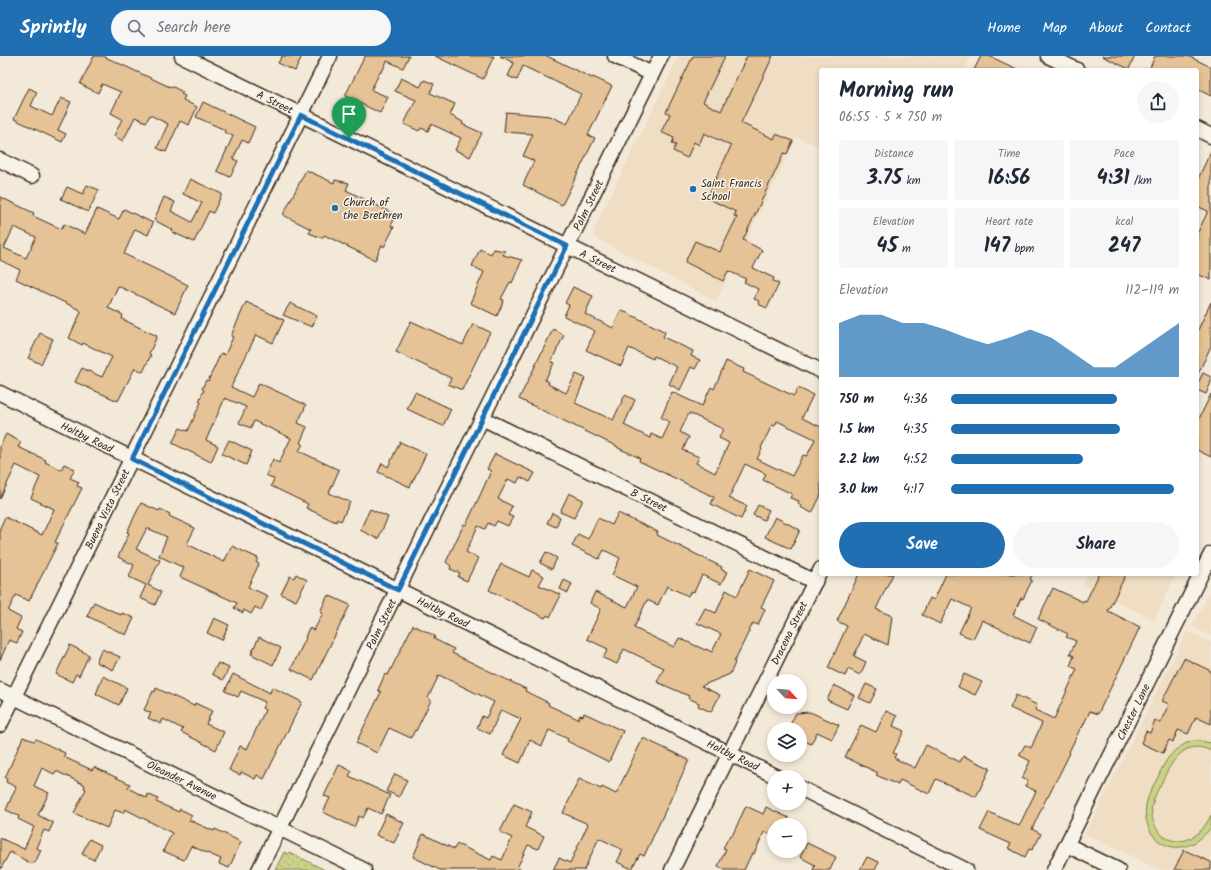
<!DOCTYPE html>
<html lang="en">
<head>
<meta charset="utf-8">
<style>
	body { margin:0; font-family:Kalam,sans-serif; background:#f6f6f7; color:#1f2937; height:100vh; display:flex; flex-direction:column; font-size:15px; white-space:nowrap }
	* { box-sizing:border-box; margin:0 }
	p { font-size:13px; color:#747a83 }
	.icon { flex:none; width:22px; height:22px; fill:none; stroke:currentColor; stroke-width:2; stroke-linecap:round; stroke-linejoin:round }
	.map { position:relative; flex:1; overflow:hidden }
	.details { position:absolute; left:819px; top:12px; width:380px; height:508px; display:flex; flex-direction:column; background:#fff; border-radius:4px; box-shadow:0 2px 6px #0003 }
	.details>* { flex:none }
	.needle { width:26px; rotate:116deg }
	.fabs { position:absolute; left:767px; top:618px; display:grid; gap:8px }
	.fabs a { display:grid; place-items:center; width:40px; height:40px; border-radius:50%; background:#fff; box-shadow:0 2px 6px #0003; font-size:20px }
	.pin { position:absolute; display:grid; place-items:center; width:34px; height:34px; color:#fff; margin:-41px -17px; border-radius:50% 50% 50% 0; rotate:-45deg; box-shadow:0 0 4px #0007 }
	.pin .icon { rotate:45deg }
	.round { display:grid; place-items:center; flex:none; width:42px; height:42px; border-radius:21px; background:#f6f6f7 }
	.overview { display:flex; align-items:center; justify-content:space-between; height:68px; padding:0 20px }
	h1 { font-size:22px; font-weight:700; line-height:30px }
	.stats { display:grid; grid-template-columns:repeat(3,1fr); gap:6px; height:68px; padding:4px 20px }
	.stats div { display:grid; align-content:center; border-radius:4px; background:#f6f6f7; text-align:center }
	.stats b { font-size:20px; font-weight:700 }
	.stats small { font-size:11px; font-weight:400 }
	.stats p { font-size:11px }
	.chart { height:112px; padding:8px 20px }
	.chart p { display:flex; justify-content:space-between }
	.chart svg { width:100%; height:72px; margin-top:4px; fill:#1f6fb2; opacity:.7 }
	.cta { display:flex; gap:8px; margin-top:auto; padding:8px 20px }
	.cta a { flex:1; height:46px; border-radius:24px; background:#1f6fb2; color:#fff; font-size:16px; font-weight:700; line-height:46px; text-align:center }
	.cta a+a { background:#f6f6f7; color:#1f2937 }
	ul { padding:0 20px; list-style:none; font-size:13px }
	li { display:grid; grid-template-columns:64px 48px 1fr; align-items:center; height:30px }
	li i { height:10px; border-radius:5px; background:#1f6fb2 }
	header { display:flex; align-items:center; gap:24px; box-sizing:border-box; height:56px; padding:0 20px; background:#1f6fb2; color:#fff }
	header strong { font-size:19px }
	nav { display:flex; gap:22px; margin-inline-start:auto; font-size:14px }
	.search { width:280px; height:36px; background:#f6f6f7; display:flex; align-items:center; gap:10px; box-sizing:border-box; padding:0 14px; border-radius:22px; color:#747a83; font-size:15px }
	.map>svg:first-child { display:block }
	.built { fill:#efdec4 }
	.green { fill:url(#green-dots); stroke:#827e52 }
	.pitch { fill:#c8d387; stroke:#827e52 }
	.building { fill:#e5c397; stroke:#3b2a1e; fill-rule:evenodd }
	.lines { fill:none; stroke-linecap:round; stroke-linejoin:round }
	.minor-casing { stroke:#3b2a1e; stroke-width:17 }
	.minor { stroke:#f7f3e8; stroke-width:14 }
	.route-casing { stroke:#fff; stroke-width:8 }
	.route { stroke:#1f6fb2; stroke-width:5 }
	.poi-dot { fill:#1f6fb2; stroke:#f7f3e8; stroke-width:1.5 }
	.labels { text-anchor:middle; stroke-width:3; stroke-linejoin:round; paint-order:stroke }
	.street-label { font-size:11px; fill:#3b2a1e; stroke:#f7f3e8 }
	.poi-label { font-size:11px; fill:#3b2a1e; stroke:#f7f3e8; text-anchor:start }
</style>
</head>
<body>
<header>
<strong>Sprintly</strong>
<div class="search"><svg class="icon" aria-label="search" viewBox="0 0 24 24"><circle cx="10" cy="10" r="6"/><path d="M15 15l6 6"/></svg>Search here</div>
<nav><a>Home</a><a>Map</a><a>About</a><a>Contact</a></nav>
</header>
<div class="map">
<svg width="1211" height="814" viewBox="0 0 1211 814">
	<defs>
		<pattern id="green-dots" width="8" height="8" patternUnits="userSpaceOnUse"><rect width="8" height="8" fill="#c8d387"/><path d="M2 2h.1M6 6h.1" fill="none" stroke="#adb574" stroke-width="1.8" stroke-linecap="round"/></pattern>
	</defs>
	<rect width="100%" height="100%" fill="#f3e9d8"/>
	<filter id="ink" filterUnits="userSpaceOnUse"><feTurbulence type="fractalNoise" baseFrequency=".025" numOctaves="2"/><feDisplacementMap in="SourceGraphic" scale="8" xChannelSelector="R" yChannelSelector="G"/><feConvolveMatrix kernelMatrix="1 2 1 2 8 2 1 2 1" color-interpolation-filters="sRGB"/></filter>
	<g filter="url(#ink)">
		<g class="built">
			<polygon points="679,0 971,0 964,14 821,14 821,92 797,81 716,245 594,181 594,173"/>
			<polygon points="1088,518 1176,518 1154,564 1083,529"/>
			<polygon points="1211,533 1211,580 1192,571"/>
			<polygon points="1187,575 1211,586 1211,814 1160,814 1085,778"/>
		</g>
		<polygon class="green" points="284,796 288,798 289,796 325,814 275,814"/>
		<path class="pitch" d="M1193 685H1201L1211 687V695C1186 682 1172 704 1163 724 1159 732 1154 740 1152 749 1149 767 1161 786 1180 785 1195 784 1205 772 1211 759 1211 762 1211 767 1211 771 1209 775 1204 779 1201 782 1173 805 1141 782 1146 749 1148 739 1153 730 1158 721 1165 704 1174 690 1193 685Z"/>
		<g class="building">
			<polygon points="94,0 103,0 170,31 171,30 183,36 181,38 185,40 183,44 197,51 189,69 180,65 166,96 157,92 168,68 150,59 146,66 135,61 123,85 114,80 122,63 111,57 121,36 102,28 98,37 80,28"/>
			<polygon points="282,0 302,0 295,15 278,7"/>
			<polygon points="365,0 409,0 403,12 387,5 382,16 380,16 371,34 388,41 380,57 345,40"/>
			<polygon points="435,0 494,0 483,23"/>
			<polygon points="500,0 547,0 592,22 593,21 612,30 588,79 595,82 562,149 523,129 534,105 523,100 533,78 504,76 506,56 550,60 567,68 581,38 523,10 517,24 508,20 514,7"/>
			<polygon points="693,0 725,0 703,46 721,55 747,0 773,0 741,67 774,83 776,78 793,85 787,98 784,97 743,184 762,194 753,212 774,222 773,225 779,228 767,252 758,248 759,245 754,243 758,233 744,226 746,223 728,215 723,225 685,206 695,185 720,196 737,161 734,160 736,156 707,142 731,90 704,77 699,89 694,86 687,102 673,95 676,89 672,88 674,82 661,76 670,58 666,56"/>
			<polygon points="981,0 989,0 1019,14 974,14"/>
			<polygon points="1102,0 1135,0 1129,13"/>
			<polygon points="1155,0 1188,0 1211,11 1211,40 1197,33 1197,14 1149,14"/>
			<polygon points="401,22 420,31 424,24 434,28 430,37 455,48 450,59 463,66 462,68 482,77 470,101 455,94 461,82 431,68 428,75 421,72 419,75 404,68 416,44 395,35"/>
			<polygon points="29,32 37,36 31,50 52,60 61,42 71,46 58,74 66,78 62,86 14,63"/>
			<polygon points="203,46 255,71 248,87 242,84 233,103 238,105 230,121 217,115 233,80 224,76 225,74 196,61"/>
			<polygon points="1211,95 1211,224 1197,218 1197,178 1208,155 1197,150 1197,125"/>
			<polygon points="306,114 334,127 335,124 349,127 346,134 396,159 391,170 394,171 384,191 382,189 375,204 324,179 322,182 309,177 311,173 283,159"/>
			<polygon points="190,123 222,138 213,157 209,155 194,186 172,176 173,174 154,164 164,141 175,146 171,155 192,166 202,147 183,138"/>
			<polygon points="87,129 99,134 88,156 61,143 67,131 83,138"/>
			<path d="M0 141 34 157 33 160 61 173 64 168 85 178 97 153 119 163 124 153 153 167 148 179 135 173 124 198 188 229 175 257 118 230 108 252 123 259 122 263 157 280 149 298 151 299 143 316 135 312 118 345 75 326 82 312 102 321 112 301 83 287 82 289 69 282 81 256 80 254 16 223 20 214 0 204ZM14 171 36 181 26 202 4 192Z"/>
			<polygon points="480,193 491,198 493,193 505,195 503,199 522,204 512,227 510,226 501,243 504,244 497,260 470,247 484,216 472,210"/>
			<polygon points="573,231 593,240 585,258 613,272 621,254 658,272 665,276 663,281 693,295 691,300 700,304 695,313 691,311 680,334 669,328 677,311 654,300 653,303 629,292 621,310 586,294 595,275 564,260 569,249 565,247"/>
			<polygon points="246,246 284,264 273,287 256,279 231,331 252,341 259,327 306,349 298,367 307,371 300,387 303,388 299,395 339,414 329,437 350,446 341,465 337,463 336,466 306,452 308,448 271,430 274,423 266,419 273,403 279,407 291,382 254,365 251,372 239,367 246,351 225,342 206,384 218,390 211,406 172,387 180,372 188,375 201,346 199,345 204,334 202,333 206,324 208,325 221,297 225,299 233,281 231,280"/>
			<polygon points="1211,246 1211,290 1197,320 1197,276"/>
			<polygon points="290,247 317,260 312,271 283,259"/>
			<polygon points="411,265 463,289 473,268 490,276 462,334 448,328 451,322 396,296"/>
			<path d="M553 273 564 279 551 306 554 307 545 324 549 326 548 328 566 337 576 318 585 322 575 347 613 364 625 339 635 344 624 369 650 382 651 378 662 383 670 366 661 362 672 336 702 350 711 331 714 333 726 305 744 313 743 316 794 340 798 332 813 339 802 362 821 371V439L812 457 800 451 801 449 798 447 799 445 790 442 792 438 763 424 766 418 745 408 729 442 747 450 741 463 711 448 714 441 639 405 640 402 618 392V391L519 343ZM689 357 723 373 719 382 729 387 715 417 696 407 699 401 683 394 689 381 680 376ZM777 365 815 383 807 400 803 399 792 420 757 403 762 393 761 392 772 369 775 370Z"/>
			<polygon points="40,277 53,283 41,308 28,302"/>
			<polygon points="1203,317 1211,321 1211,326 1206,338 1197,334 1197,329"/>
			<polygon points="415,336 451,353 443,370 407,353"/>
			<polygon points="1211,338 1211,401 1197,394 1197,367"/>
			<polygon points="6,378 21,386 18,391 46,404 45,406 61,414 64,408 75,413 70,422 79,426 77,430 82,432 55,486 58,487 29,545 16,539 8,555 21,562 16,573 22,576 17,587 9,584 0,604 0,472 5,461 42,479 54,453 31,442 40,421 16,409 0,443 0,390"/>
			<polygon points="229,384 252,395 246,409 222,398"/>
			<polygon points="400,386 426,398 410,431 378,416 382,407 388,411"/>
			<polygon points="495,398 535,417 530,426 520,421 517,427 508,423 498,443 512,450 508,459 513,461 508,470 497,465 494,470 488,467 485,473 478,470 466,496 478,502 467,525 458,521 460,517 450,513 451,510 446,506 464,468 466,469 482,435 491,415 487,413"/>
			<polygon points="569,437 583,444 574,462 560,456"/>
			<polygon points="141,447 159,455 160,453 170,458 169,460 195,472 187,488 224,506 232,490 258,502 256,506 259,508 248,531 268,540 261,554 255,551 251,558 244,554 243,557 234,552 237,547 180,521 184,512 159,500 167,481 147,472 136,493 160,504 148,529 161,536 155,549 140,542 146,529 129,521 134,509 118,501 129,477 127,476"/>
			<polygon points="758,449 769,454 764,464 753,459"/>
			<polygon points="370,453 388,461 378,483 360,474"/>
			<polygon points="552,457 560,461 556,471 547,467"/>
			<polygon points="618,457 658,476 657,479 722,511 721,513 727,516 721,528 702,519 694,536 691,535 688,540 667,530 658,549 647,544 634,572 674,591 679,582 705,594 706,593 712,596 721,578 697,567 705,552 716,557 726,534 737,540 750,513 774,525 761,551 765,553 758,569 753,567 734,606 735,607 730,618 701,630 720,639 711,656 698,650 699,647 688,642 689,640 657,626 664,612 624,593 617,608 603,602 608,593 587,583 601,553 590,547 595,536 627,551 637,531 612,519 620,502 604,494 599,503 572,490 578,478 588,483 598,462 612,469"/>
			<polygon points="775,461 800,474 791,493 765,481"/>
			<polygon points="546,496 557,502 552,513 540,507"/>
			<polygon points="501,508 529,521 532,514 544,520 539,529 561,539 550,561 547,559 545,562 489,534"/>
			<polygon points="296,518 307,524 296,545 281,538 290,520 294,522"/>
			<polygon points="859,518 893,518 876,553 892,560 888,589 864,578 854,600 866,606 860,619 848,613 845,620 828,612 847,570 837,565"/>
			<polygon points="946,518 1033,518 1030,523 1032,524 1023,543 1021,542 1013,559 1037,571 1030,587 982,564 973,583 959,577 971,552 952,543 940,568 922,559 930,542 934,544"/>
			<polygon points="1099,518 1126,518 1108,555 1140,571 1098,658 1090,655 1082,672 1081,671 1069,696 1070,697 1048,741 1047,741 1032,773 1041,778 1036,788 1035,788 1032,794 1029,793 1025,801 1008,792 1011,788 980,774 989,756 1019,770 1036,735 1025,730 1028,725 1022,722 1030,705 1019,699 1025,689 1031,692 1042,667 1010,652 1016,639 1037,649 1035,654 1054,663 1077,613 1070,610 1074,600 1070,598 1076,585 1066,581 1068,578 1038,563 1053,532 1083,546 1084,544 1086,545"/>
			<polygon points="564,524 572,528 568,537 560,533"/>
			<polygon points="328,539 350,549 313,624 291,613 306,582 305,581 309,572 314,574 323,557 320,556"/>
			<polygon points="94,546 121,559 122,557 134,562 126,579 87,560"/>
			<polygon points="214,562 229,569 222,584 207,577"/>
			<polygon points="413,569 435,580 434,583 454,593 452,597 526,633 525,635 549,647 548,649 578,663 580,659 583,660 584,657 623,675 609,706 567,685 568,683 549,674 542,690 530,684 520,707 503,699 521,663 501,654 490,678 477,672 482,660 486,662 494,646 439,619 428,642 431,644 416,675 415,674 411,682 389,672 377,697 356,687 381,636 378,634 385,618 388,619"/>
			<polygon points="259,581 281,592 273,609 251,598"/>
			<polygon points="70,589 89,599 79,620 76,618 72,626 56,618"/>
			<polygon points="102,593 120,601 113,614 96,606"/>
			<polygon points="1184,602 1211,615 1211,668 1196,661 1188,678 1178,674 1173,686 1169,684 1163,697 1141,687 1146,675 1150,677 1155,664 1160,667 1169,648 1162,645"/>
			<polygon points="218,607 229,612 223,624 212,618"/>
			<polygon points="233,618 270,637 272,631 302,646 264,723 257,719 255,723 241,716 240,719 229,714 240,690 247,693 265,654 262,652 265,646 241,635 238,641 225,635"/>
			<polygon points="964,618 982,626 975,639 958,631"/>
			<polygon points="103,620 127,632 119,649 96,638"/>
			<polygon points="866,628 877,633 870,647 859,642"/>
			<polygon points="834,629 854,639 847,653 827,644"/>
			<polygon points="156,632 194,650 195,647 212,655 206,668 224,676 216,694 181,676 183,673 163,663 161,668 148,662 151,657 144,654 153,635 155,636"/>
			<polygon points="886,655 897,660 893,670 904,675 893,697 896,698 894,702 915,712 926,689 960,706 963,700 990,712 976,741 936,723 929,738 900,724 898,729 876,719 878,717 845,701 861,669 876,676"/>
			<polygon points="810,656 839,669 832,683 817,676 811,688 800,683 800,673 788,673 796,657"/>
			<polygon points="23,681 34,685 36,683 65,697 64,700 66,702 92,714 94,711 130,728 128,732 147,742 148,738 158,743 156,746 179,756 180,753 192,759 189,764 214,775 215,773 241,786 229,812 219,808 221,803 191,790 184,804 163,795 172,777 125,753 123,757 115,754 107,772 74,757 86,733 84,732 85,729 56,715 54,718 42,712 34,730 49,737 38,759 53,767 49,776 44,774 36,792 41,794 35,807 33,806 32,808 10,796 0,814 0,782 24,793 34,771 18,763 19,760 6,754 16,731 6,726 7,723 5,722"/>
			<polygon points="643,682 689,704 644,800 640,798 632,813 617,806 623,794 599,782 584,814 585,814 553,814 559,802 570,807 588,768 563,757 579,723 601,733 602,731 616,738"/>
			<polygon points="339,709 352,715 349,720 390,739 381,758 368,752 363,762 359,760 354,771 323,756 330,742 324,740"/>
			<polygon points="395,718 407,724 399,741 386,735"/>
			<polygon points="514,748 532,756 525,771 544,780 538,793 528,789 517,812 522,814 440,814 413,801 423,778 454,793 457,788 491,804 493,800 502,804 512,782 500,776"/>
			<polygon points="746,750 763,758 766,751 789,762 785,769 774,769 774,773 771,779 764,776 754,798 752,797 744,814 725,814 718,810 726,793 723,792 730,779 732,780"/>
			<polygon points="386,758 404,767 394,787 376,779"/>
			<polygon points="89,783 101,789 94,804 82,798"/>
			<polygon points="807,787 836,801 830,814 813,814 815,809 800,801"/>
			<polygon points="1184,794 1211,806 1211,814 1174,814"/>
			<polygon points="867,801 879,806 875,814 860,814"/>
		</g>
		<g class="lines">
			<defs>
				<g id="minor">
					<polyline points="182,0 821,315"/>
					<polyline points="615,0 652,18"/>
					<polyline points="1048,0 1077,14"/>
					<polyline points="1197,73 1211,80"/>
					<polyline points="0,104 32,120"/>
					<polyline points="0,337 777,721"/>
					<polyline points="482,362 815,526"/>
					<polyline points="0,634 364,814"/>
					<polyline points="0,669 330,0"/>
					<polyline points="800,732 966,814"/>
					<polyline points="1067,789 1118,814"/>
					<polyline points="259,814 661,0"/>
					<polyline points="672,814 821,513"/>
					<polyline points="1054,814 1211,498"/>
				</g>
			</defs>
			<use href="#minor" class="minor-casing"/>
			<use href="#minor" class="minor"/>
		</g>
	</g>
	<g class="lines" filter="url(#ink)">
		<defs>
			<polygon id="route" points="301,59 567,190 398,534 132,403"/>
		</defs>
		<use href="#route" class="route-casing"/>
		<use href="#route" class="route"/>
	</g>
	<g class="poi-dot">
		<circle cx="693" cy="133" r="4"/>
		<circle cx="335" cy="152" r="4"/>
	</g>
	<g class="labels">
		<g class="street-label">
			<text transform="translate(275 46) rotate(26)" y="4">A Street</text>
			<text transform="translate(588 149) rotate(-64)" y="4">Palm Street</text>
			<text transform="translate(598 205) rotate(26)" y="4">A Street</text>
			<text transform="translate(87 381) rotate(26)" y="4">Holtby Road</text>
			<text transform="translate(649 444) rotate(26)" y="4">B Street</text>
			<text transform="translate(107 453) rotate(-64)" y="4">Buena Vista Street</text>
			<text transform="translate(443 556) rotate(26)" y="4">Holtby Road</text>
			<text transform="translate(381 568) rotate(-64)" y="4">Palm Street</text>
			<text transform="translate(789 577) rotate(-64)" y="4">Dracena Street</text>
			<text transform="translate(1133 656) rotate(-64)" y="4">Chester Lane</text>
			<text transform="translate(733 699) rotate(26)" y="4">Holtby Road</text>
			<text transform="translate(182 724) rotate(26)" y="4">Oleander Avenue</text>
		</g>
		<g class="poi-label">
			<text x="701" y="131">Saint Francis<tspan x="701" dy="13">School</tspan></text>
			<text x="343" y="150">Church of<tspan x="343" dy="13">the Brethren</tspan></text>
		</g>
	</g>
</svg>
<div class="fabs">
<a><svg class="needle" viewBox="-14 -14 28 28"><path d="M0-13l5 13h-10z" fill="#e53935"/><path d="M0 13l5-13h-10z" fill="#747a83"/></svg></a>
<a><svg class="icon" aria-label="layers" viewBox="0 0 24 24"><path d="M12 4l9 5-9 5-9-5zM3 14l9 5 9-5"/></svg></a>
<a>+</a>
<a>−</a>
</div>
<div class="pin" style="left:349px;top:82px;background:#1e9e55"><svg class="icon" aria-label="arrive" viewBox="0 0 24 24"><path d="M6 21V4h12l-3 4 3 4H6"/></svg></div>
<section class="details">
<div class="overview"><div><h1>Morning run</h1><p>06:55 · 5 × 750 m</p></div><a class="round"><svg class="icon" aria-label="share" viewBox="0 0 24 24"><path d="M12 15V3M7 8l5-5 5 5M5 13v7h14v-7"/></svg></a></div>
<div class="stats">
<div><p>Distance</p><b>3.75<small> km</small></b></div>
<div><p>Time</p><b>16:56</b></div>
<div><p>Pace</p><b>4:31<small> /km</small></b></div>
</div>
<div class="stats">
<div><p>Elevation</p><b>45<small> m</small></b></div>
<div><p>Heart rate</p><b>147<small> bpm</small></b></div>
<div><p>kcal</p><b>247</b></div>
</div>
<div class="chart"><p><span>Elevation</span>112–119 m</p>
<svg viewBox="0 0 160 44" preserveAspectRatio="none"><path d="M0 44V11L10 6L20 6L30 11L40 11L50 15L60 20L70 24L80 20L90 15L100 20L110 29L120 38L130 38L140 29L150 20L160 11V44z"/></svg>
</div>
<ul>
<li><b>750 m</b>4:36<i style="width:73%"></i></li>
<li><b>1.5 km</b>4:35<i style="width:74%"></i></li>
<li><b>2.2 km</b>4:52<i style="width:58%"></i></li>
<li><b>3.0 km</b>4:17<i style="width:98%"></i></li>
</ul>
<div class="cta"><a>Save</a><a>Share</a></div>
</section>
</div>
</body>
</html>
